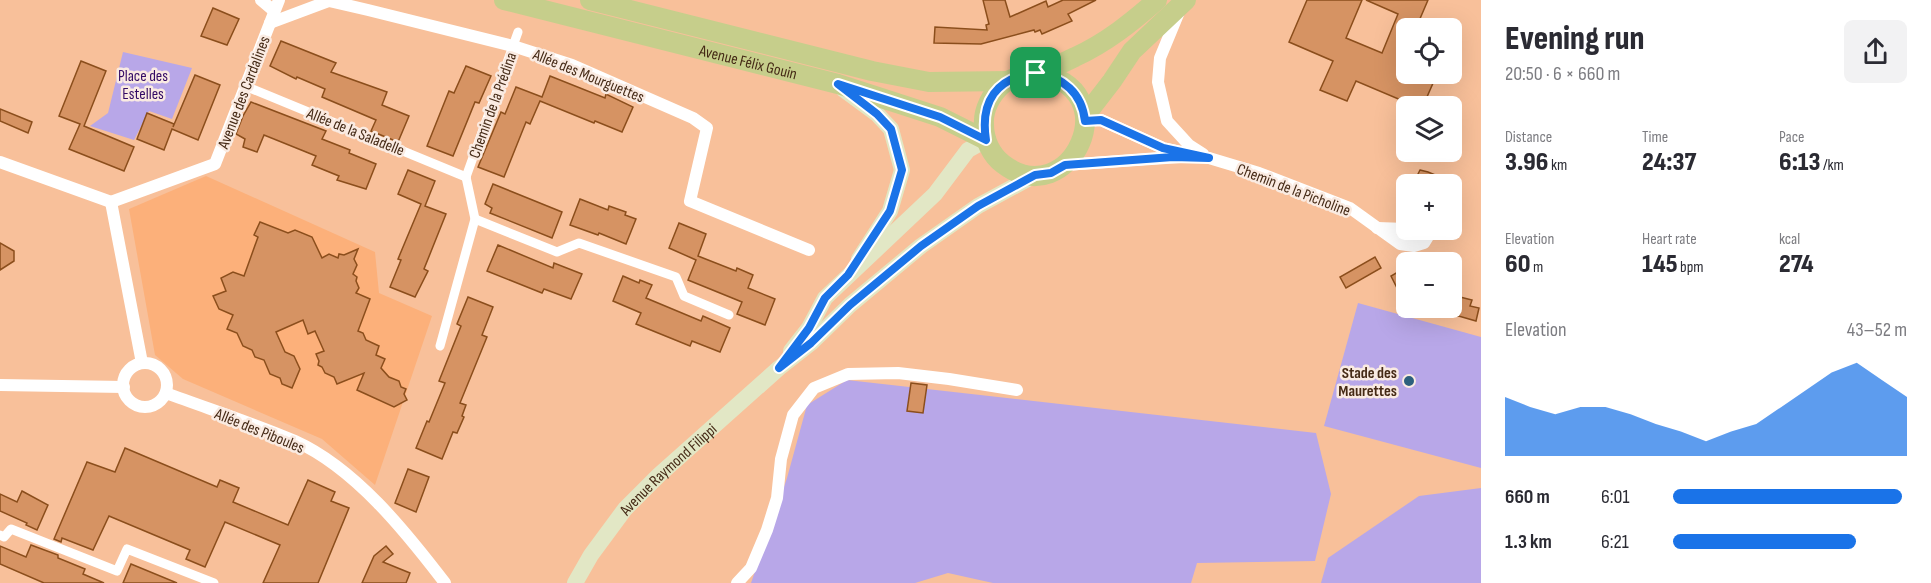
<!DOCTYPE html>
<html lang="en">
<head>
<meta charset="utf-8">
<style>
	body { margin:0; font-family:"Sofia Sans Condensed",sans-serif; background:#f2f2f3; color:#2b2b33; height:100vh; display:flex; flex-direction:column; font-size:22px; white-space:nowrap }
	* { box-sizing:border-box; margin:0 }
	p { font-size:20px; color:#7c7c81 }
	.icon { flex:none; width:33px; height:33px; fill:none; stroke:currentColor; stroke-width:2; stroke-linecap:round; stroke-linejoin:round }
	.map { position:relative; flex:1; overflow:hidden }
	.side { display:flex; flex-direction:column; background:#fff; width:450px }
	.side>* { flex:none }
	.tools { position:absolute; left:1396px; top:18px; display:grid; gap:12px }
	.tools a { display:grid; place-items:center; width:66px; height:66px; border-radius:9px; background:#fff; box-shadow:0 6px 24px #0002; font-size:30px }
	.pin { position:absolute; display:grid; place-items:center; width:51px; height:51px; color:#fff; margin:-26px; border-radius:12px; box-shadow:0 3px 9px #0006 }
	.round { display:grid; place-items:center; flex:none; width:63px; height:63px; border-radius:9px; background:#f2f2f3 }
	.overview { display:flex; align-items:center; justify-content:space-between; height:102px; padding:0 24px }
	h1 { font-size:33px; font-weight:800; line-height:45px }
	.figures { display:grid; grid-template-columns:repeat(3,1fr); gap:9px; height:102px; padding:6px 24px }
	.figures div { display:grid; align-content:center }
	.figures b { font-size:26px; font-weight:800 }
	.figures small { font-size:16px; font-weight:400 }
	.figures p { font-size:16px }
	.chart { height:168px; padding:12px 24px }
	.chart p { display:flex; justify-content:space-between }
	.chart svg { width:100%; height:108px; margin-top:6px; fill:#1a73e8; opacity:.7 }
	ul { padding:0 24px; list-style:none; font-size:20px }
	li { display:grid; grid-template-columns:96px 72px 1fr; align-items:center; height:45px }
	li i { height:15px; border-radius:8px; background:#1a73e8 }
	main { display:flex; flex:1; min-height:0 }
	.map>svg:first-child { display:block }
	.built { fill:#fcb07a }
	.green { fill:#b8a7e8 }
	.building { fill:#d69363; stroke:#8b4e1c; stroke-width:1.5 }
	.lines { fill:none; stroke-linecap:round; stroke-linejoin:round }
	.pedestrian { stroke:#fff; stroke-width:9 }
	.minor { stroke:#fff; stroke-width:12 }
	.secondary { stroke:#e2e7c5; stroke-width:16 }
	.primary { stroke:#c6ce8b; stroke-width:20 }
	.route-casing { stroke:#fff; stroke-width:12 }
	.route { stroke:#1a73e8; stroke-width:8 }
	.poi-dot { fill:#2d607d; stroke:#faebe2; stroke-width:2 }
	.labels { text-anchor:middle; stroke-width:5; stroke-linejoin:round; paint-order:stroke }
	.street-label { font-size:16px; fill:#452a16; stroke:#faebe2 }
	.park-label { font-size:16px; fill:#330b65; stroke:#faebe2 }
	.poi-label { font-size:16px; font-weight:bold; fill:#452a16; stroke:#faebe2; text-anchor:end }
</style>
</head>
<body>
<main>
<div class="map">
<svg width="1481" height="583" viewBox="0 0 1481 583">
	<rect width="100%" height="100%" fill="#f8c09a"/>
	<polygon class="built" points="206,176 375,252 379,293 432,316 375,485 322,439 183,379 155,355 129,209"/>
	<g class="green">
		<polygon points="123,52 192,68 172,119 149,111 134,140 90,126 108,113"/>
		<polygon points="1358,303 1481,337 1481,468 1324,426"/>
		<polygon points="847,380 1316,433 1331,494 1315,561 1197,563 1191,583 993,583 948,573 915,583 751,583 787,478 807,405"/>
		<polygon points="1481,488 1481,583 1321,583 1328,558 1419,496"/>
	</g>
	<g class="building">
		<polygon points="983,0 1005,0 1010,17 1046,1 1048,7 1063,0 1096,0 1068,14 1072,21 1042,34 1040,30 1035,32 1034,30 981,44 934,43 935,27 987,30 986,25 989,24"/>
		<polygon points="1307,0 1362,0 1346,38 1382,53 1398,14 1366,0 1428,0 1416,28 1407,28 1407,74 1437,74 1423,106 1415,106 1356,81 1347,101 1320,90 1333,61 1289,42"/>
		<polygon points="213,8 239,19 227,45 201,36"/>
		<polygon points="281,41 336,63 331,72 387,92 382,105 409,116 398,142 371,131 376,120 322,97 325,89 297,77 296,79 270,66"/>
		<polygon points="81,61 106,71 84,126 134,147 124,171 69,149 80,124 59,116"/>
		<polygon points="466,66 491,76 479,103 475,102 453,156 427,146 449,91 454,93"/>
		<polygon points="195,75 220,85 198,140 172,129 164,150 137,139 147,113 174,124 173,127"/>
		<polygon points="550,76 605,98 606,94 633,107 622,132 595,121 594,123 540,101 530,124 526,122 504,177 478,167 501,112 505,114 516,87 542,97"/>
		<polygon points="251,102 326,131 322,139 350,150 349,153 376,164 366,189 337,180 339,176 312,165 316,156 264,135 257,152 243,147 245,139 236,134 243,116"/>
		<polygon points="0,109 32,122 28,133 0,121"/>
		<polygon points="408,170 435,181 425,206 446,214 424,269 428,271 415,297 390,287 401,260 398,259 421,204 398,194"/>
		<polygon points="1420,170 1428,172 1457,184 1413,184"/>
		<polygon points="493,184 562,212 552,238 490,213 492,208 485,204"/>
		<polygon points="580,199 608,210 609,206 626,212 625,215 636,219 626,244 599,233 598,235 570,225"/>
		<polygon points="260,222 288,233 295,230 312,237 322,258 329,254 338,258 339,254 344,255 358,249 354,259 357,265 353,274 357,277 356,281 359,288 356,293 370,299 358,331 363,333 366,340 379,346 376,355 385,359 381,368 389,377 399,381 401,387 406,389 404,394 407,400 394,407 357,390 364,373 337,384 334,377 325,373 322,367 318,365 319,361 316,354 324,351 315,331 308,334 303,320 276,332 285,352 294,356 300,369 292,388 282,384 280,378 270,374 264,360 255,357 252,350 243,346 237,333 227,329 233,315 219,309 213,296 226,291 221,278 233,272 244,276 258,237 254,235"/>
		<polygon points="679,223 706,234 698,256 736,271 737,268 753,275 748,288 775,299 765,325 737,314 742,302 688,280 696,260 669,248"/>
		<polygon points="0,243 14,251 14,261 0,270"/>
		<polygon points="498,245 553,268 554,263 582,274 571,299 544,289 542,293 487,271"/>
		<polygon points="1375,257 1381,268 1346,288 1340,277"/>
		<polygon points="1403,269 1407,277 1407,282 1397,288 1391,276"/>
		<polygon points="623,276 639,283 640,280 652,285 646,298 701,321 703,316 730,328 720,352 692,341 690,346 636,324 641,313 613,301"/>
		<polygon points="468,297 493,307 482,335 487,337 460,403 466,405 462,416 464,417 457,433 453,432 442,459 416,448 427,421 429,422 445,383 439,381 461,326 457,324"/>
		<polygon points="1460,297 1472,300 1470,306 1479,308 1476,321 1455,315"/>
		<polygon points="911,383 927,385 923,413 907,411"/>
		<polygon points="125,448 217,487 220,480 239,488 233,502 288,525 308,480 335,492 331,501 349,508 318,583 263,583 280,545 225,522 205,567 186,559 190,550 109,516 93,550 62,538 61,542 54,539 87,462 115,472"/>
		<polygon points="408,469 429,477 416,512 395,503"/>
		<polygon points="22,491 48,505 37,530 26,525 27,523 0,511 0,494 17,502"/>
		<polygon points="31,545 58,555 58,558 85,569 83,574 104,583 44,583 0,564 0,546 26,557"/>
		<polygon points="386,546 393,554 383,562 410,573 406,583 362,583 374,556"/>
		<polygon points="131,564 177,583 123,583"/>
	</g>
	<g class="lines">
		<g class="pedestrian">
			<polyline points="245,86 466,177"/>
			<polyline points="466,177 518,32"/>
			<polyline points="475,219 557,252 579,243 676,277 684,296 729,315"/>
			<polyline points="440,346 475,219 466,177"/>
			<polyline points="0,535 4,537 11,529 117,571 127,549 214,583"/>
		</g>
		<g class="minor">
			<polyline points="261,0 274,11"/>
			<polyline points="1179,12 1160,58 1158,82 1167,121 1189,145 1203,154"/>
			<polyline points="270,23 329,1 368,10 513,46 572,65 693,118 707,128 690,201 809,250"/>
			<polyline points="1085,121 1101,120 1163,148 1209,158 1259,173 1350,208 1400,244 1414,246 1424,243 1432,230"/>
			<polyline points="0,162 111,202"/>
			<polyline points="1065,165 1180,157"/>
			<polyline points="1377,228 1407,229"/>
			<polyline points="142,363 111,202 215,164 279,0"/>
			<circle cx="145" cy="385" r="22"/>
			<polyline points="0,385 124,387"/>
			<path d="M166 393C209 409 253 423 295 441 355 468 406 532 445 583"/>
			<polyline points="737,583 751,568 767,530 777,498 781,459 793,415 814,388 848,374 898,373 949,379 1017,390"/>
		</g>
		<g class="secondary">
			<polyline points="843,89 877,114 891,129 902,170 890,211 859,259"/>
			<polyline points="791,351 809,328 825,298 935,194 968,150 986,140"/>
			<path id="s1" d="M575 583 591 555 625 509 659 475 779 368 811 343 850 305 921 246 978 206 1035 175"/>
		</g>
		<g class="primary">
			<path id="s2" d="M504 0 838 84 940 117 986 140"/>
			<polyline points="590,0 872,71 929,82 1008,81"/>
			<path d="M1036 73C1131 87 1070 215 1003 164 991 155 984 140 984 124 983 110 991 94 1003 84 1013 76 1024 76 1037 73 1049 69 1063 63 1075 57 1106 43 1132 22 1157 0"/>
			<polyline points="1085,116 1112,81 1132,51 1186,0"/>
		</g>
	</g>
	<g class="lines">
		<defs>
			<path id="route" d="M1036 73C1063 77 1082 93 1085 121L1101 120 1163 148 1209 158 1173 157 1065 165 1051 173 1035 175 978 206 921 246 850 305 811 343 779 368 809 328 825 298 848 275 890 211 902 170 891 129 877 114 838 84 940 117 986 140C980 102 996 77 1036 73Z"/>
		</defs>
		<use href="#route" class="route-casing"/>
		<use href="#route" class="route"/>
	</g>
	<circle class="poi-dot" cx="1409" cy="381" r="6"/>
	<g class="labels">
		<g class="street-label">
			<text dy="6" stroke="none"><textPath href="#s2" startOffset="252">Avenue Félix Gouin</textPath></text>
			<text transform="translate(589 75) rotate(22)" y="6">Allée des Mourguettes</text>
			<text transform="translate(243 92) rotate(-69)" y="6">Avenue des Cardalines</text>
			<text transform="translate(492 105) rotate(-70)" y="6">Chemin de la Prédina</text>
			<text transform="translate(356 131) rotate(22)" y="6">Allée de la Saladelle</text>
			<text transform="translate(1294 189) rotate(21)" y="6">Chemin de la Picholine</text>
			<text transform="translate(260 430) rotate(22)" y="6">Allée des Piboules</text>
			<text dy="6" stroke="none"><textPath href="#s1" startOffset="148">Avenue Raymond Filippi</textPath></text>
		</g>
		<g class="park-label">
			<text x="143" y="81">Place des<tspan x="143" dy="18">Estelles</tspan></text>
		</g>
		<g class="poi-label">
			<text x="1397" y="378">Stade des<tspan x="1397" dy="18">Maurettes</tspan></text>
		</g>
	</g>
</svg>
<div class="tools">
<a><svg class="icon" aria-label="locate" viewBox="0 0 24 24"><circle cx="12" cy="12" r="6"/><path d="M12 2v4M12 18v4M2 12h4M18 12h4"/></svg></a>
<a><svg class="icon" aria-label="layers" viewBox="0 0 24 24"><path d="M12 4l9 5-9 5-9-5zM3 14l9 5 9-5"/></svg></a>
<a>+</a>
<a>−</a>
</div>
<div class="pin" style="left:1036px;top:73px;background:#1e9e55"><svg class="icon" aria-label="arrive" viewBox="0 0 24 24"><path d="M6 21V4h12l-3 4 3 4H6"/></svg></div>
</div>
<section class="side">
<div class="overview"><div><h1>Evening run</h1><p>20:50 · 6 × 660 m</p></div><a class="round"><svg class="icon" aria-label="share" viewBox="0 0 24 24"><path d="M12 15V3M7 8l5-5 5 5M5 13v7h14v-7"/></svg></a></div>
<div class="figures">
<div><p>Distance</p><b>3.96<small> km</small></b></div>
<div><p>Time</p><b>24:37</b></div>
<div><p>Pace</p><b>6:13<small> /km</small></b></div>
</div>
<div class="figures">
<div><p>Elevation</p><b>60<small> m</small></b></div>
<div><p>Heart rate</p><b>145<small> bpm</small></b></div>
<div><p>kcal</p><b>274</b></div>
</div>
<div class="chart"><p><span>Elevation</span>43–52 m</p>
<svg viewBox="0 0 160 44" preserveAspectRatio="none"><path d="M0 44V20L10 24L20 27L30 24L40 24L50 27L60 31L70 34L80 38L90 34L100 31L110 24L120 17L130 10L140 6L150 13L160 20V44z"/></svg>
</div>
<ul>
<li><b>660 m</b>6:01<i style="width:98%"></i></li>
<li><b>1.3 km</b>6:21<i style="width:78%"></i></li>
</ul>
</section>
</main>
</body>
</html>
